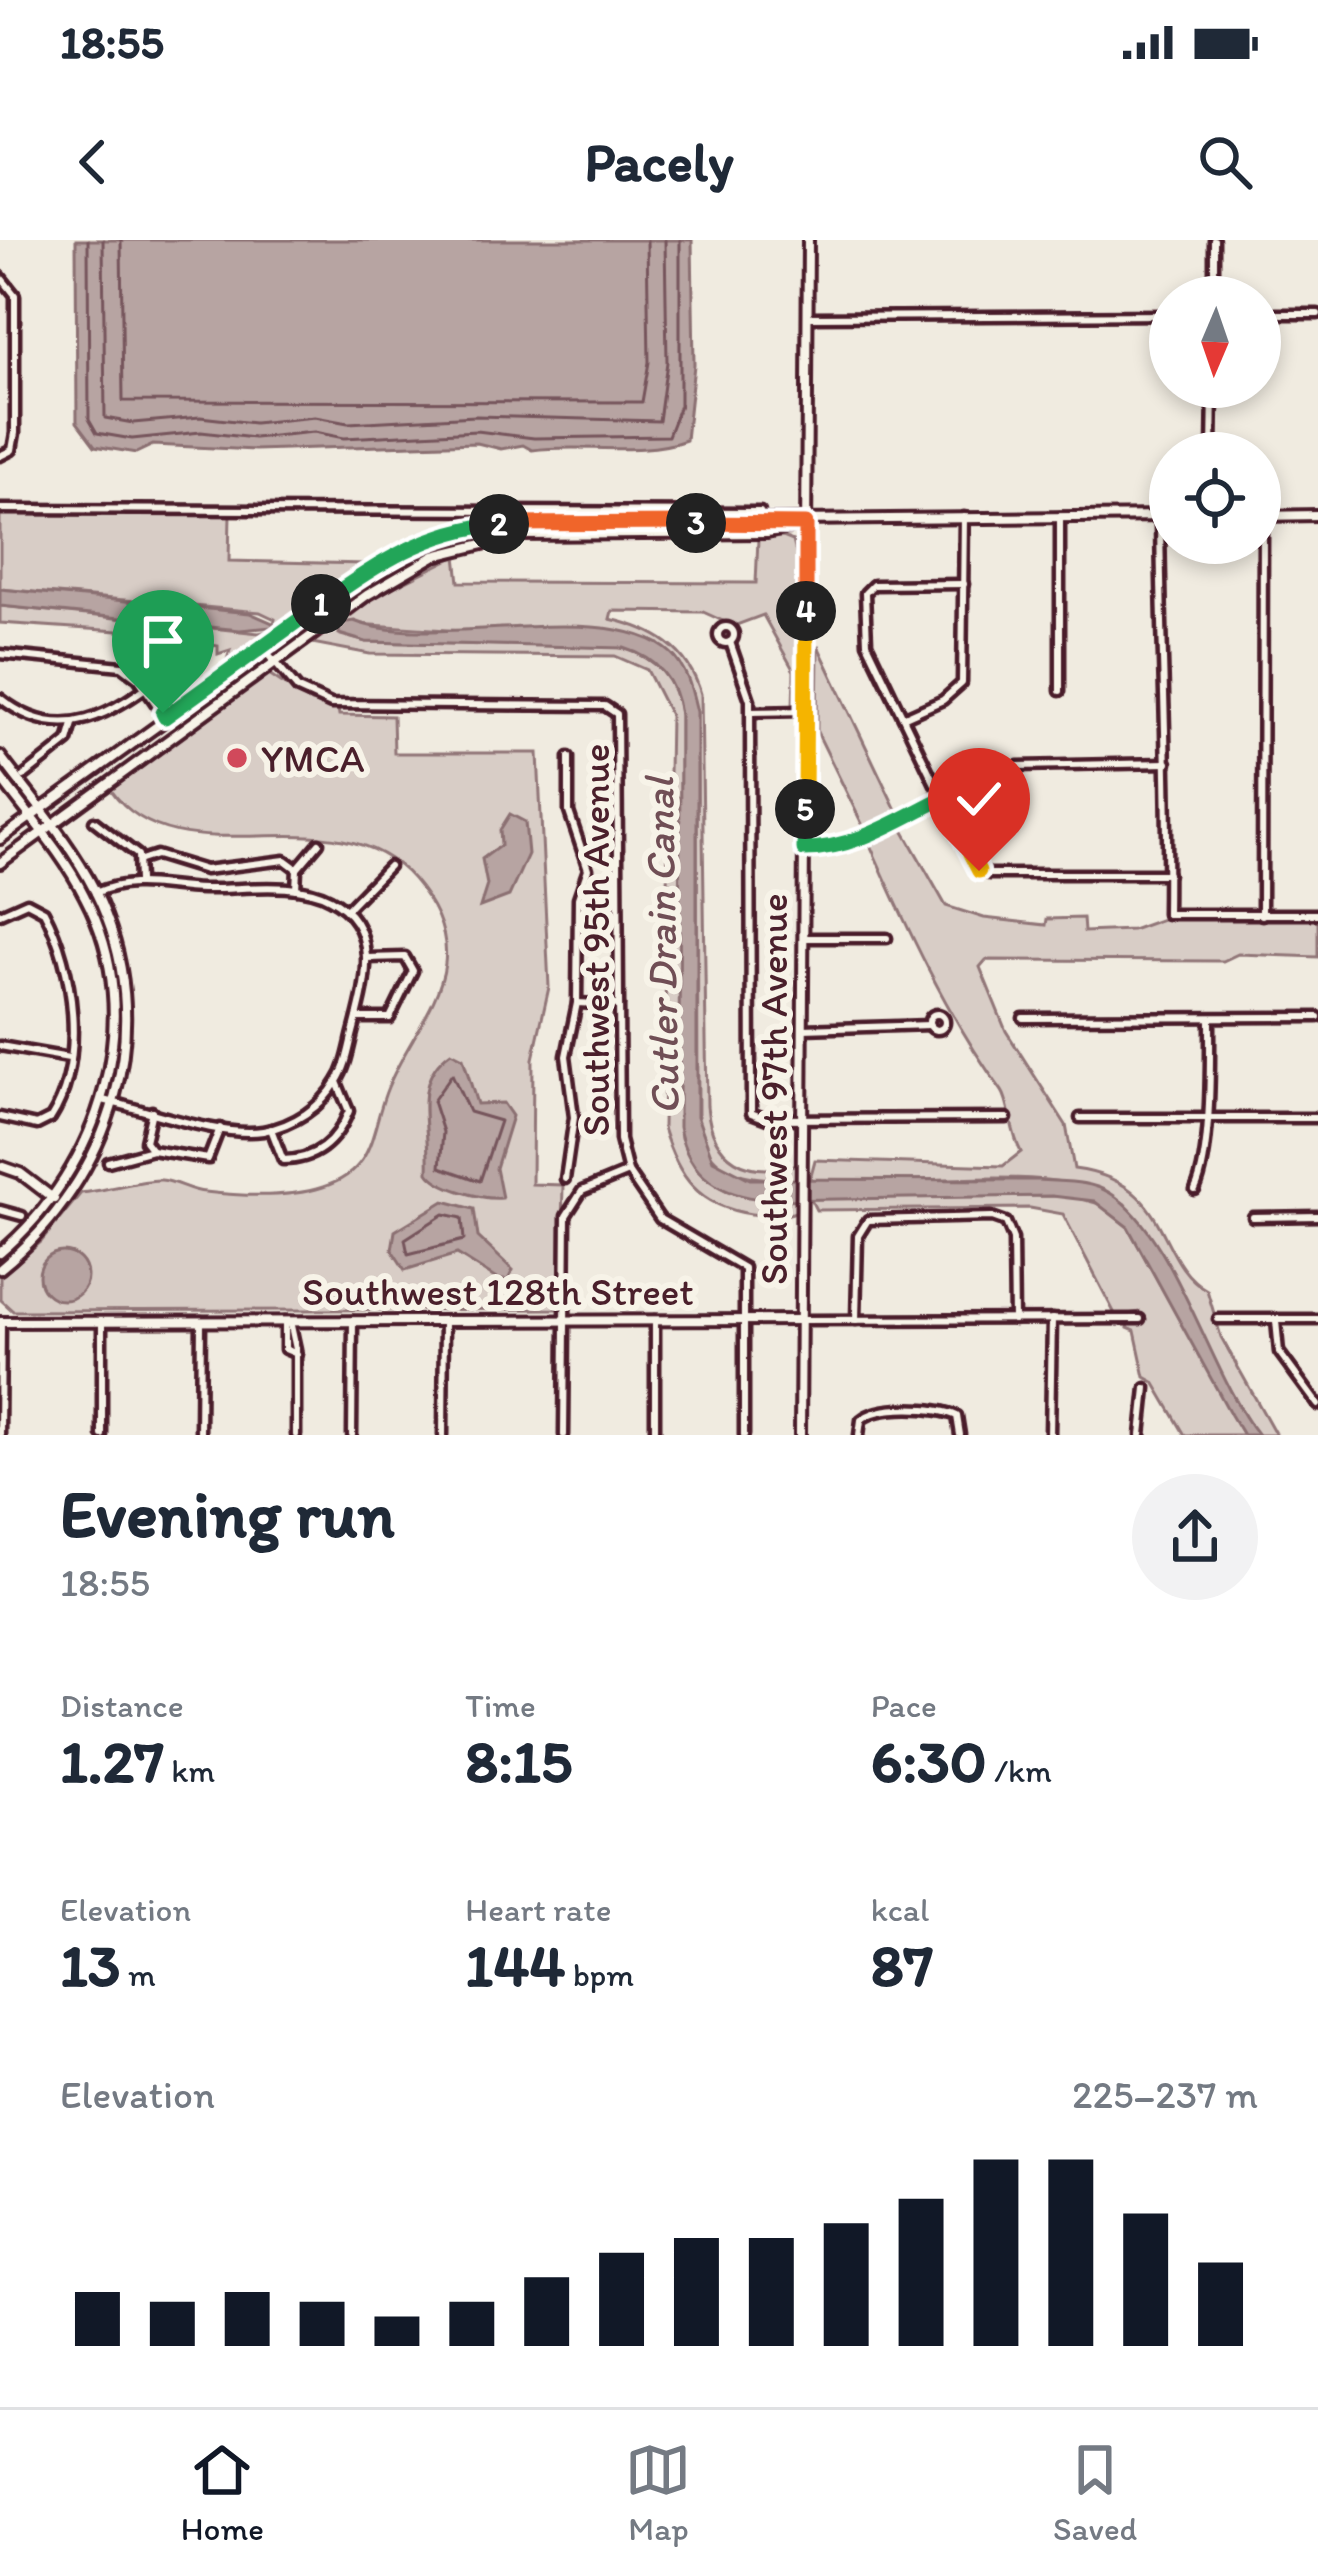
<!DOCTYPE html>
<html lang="en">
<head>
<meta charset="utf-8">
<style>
	body { margin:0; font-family:Itim,sans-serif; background:#f2f2f3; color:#1f2937; height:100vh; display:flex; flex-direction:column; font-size:45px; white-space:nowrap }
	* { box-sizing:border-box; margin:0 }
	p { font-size:39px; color:#747a83 }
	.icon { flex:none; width:66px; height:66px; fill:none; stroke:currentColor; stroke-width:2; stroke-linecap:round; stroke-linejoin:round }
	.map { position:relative; height:1195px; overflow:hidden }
	.panel { display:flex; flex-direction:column; background:#fff; flex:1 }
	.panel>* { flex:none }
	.needle { width:78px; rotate:182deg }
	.buttons { position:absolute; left:1149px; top:36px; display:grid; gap:24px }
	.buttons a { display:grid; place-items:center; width:132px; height:132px; border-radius:50%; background:#fff; box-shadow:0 6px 18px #0003; font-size:60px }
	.pin { position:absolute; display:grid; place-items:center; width:102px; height:102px; color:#fff; margin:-123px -51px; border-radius:50% 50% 50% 0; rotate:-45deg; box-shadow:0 0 12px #0007 }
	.pin .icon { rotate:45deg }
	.km { position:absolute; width:60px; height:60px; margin:-30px; border-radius:50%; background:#222; color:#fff; font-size:33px; line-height:60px; text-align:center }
	.round { display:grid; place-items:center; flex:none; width:126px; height:126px; border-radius:63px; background:#f2f2f3 }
	.overview { display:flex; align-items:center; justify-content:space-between; height:204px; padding:0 60px }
	h1 { font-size:66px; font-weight:700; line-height:90px }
	.figures { display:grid; grid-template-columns:repeat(3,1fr); gap:18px; height:204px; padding:12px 60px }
	.figures div { display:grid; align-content:center }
	.figures b { font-size:60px; font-weight:700 }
	.figures small { font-size:33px; font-weight:400 }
	.figures p { font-size:33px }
	.chart { height:336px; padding:24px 60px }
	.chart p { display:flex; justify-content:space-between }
	.chart svg { width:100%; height:216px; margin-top:12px; stroke:#111827; stroke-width:6 }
	.status { display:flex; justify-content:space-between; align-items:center; height:84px; padding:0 60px; background:#fff; direction:ltr }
	.status svg { height:33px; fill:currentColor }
	header { display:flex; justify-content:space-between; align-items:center; height:156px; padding:0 60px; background:#fff; font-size:54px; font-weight:700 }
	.menu { display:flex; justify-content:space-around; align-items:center; height:168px; border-top:3px solid #e0e1e3; background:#fff; font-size:33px; color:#747a83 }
	.menu a { display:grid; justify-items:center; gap:6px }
	.menu .active { color:#111827 }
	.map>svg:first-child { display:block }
	.green { fill:#d8cdc6; stroke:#917678; stroke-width:3 }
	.water { fill:#b7a4a2; stroke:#8b6f72; stroke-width:3 }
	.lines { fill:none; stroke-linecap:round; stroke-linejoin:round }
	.shore { stroke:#76545b; stroke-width:3 }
	.street-casing { stroke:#4a1f2b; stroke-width:15 }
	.secondary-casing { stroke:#4a1f2b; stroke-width:16 }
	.street { stroke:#f7f3e8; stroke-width:6 }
	.secondary { stroke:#f7f3e8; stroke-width:8 }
	.split-1-casing { stroke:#fff; stroke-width:24 }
	.split-2-casing { stroke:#fff; stroke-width:24 }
	.split-3-casing { stroke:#fff; stroke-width:24 }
	.split-4-casing { stroke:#fff; stroke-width:24 }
	.split-5-casing { stroke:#fff; stroke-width:24 }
	.split-6-casing { stroke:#fff; stroke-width:24 }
	.split-7-casing { stroke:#fff; stroke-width:24 }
	.split-1 { stroke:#22a559; stroke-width:15 }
	.split-2 { stroke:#22a559; stroke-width:15 }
	.split-3 { stroke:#f0652b; stroke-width:15 }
	.split-4 { stroke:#f0652b; stroke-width:15 }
	.split-5 { stroke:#f5b400; stroke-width:15 }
	.split-6 { stroke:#22a559; stroke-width:15 }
	.split-7 { stroke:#f5b400; stroke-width:15 }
	.poi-dot { fill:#d1495b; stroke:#f7f3e8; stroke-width:4.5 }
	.labels { text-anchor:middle; stroke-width:12; stroke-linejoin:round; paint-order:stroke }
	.poi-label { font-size:39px; fill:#4a1f2b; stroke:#f7f3e8; text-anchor:start }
	.street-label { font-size:39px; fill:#4a1f2b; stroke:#f7f3e8 }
	.water-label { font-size:42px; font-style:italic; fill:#704e55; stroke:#f7f3e8 }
</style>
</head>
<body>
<div class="status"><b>18:55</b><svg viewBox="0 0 49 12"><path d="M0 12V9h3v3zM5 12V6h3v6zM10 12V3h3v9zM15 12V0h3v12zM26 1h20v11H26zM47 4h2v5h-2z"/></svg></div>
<header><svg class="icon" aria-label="back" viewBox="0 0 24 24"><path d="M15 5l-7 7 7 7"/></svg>Pacely<svg class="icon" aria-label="search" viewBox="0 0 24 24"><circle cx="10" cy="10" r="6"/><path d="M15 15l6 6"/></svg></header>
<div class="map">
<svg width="1318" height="1195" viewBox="0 0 1318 1195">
	<rect width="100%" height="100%" fill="#f0ebe0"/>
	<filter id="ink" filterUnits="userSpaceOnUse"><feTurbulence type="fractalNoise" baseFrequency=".00833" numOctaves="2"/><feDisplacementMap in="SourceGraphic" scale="24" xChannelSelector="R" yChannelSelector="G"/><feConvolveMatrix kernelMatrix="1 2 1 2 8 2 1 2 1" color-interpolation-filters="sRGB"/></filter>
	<g filter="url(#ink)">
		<g class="green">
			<polygon points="0,273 230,274 229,321 364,324 225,426 230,410 218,414 218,406 133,392 0,383 0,366 259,393 273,390 275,379 260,372 0,349"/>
			<path d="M783 297 793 301 800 329 801 457 793 467 794 431 763 375 734 386 703 372 612 371 610 379C654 389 688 408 701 454L707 866C712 920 747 939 798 924L797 941C752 937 716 941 698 891L697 472 659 404 341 383 376 356 456 316 459 342 756 343 758 299Z"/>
			<path d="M340 383 341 395 366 402 617 407C654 415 676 437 680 475L681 898C704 953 740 963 797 957L798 971C784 977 766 976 751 974 698 966 678 937 663 888L670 475 647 430 615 416 370 414 312 403Z"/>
			<polygon points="818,406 899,576 866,592 817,492"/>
			<path d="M269 434 311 462 338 469 339 475 393 476 394 513H538L549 747 533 819 532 944 563 945 560 1069 13 1071 0 1059V1037L41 1002 81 953C106 951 142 939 161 940 176 941 189 951 205 952 240 956 289 958 323 947 377 930 370 890 388 847 418 775 486 723 413 639 334 547 179 646 111 550Z"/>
			<path d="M899 583 946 666 984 678 1046 685 1047 679 1083 678 1084 692 1132 690 1165 678 1318 677V717L1238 714 1223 721 986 720 980 727 1006 791 1066 885 1074 929C1174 942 1154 1021 1207 1050L1221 1097 1276 1195H1258L1252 1189 1125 964C1059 917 893 949 809 942L815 920 1003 926 1021 912C1010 892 1010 862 1002 851 947 776 905 684 867 598Z"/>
			<polygon points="809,956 1070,956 1100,964 1128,987 1243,1195 1185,1195 1154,1142 1145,1137 1135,1091 1128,1088 1129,1083 1139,1083 1139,1072 1116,1076 1063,974 1030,968 816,970"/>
		</g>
		<g class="water">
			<path d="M76 0H692L694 125 686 200C640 217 584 203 532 210L523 205 501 209 477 203 255 210 153 205 136 213 95 206 77 182Z"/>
			<polygon points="0,349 250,373 273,383 272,387 240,390 0,366"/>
			<path d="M354 381C432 412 608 356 671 413 688 429 692 451 697 472V876L713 920 750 939 1039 940C1064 942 1089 940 1110 953 1174 992 1210 1134 1258 1195H1243L1231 1175 1128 987 1094 961 1052 956 770 960C722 956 688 938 679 887L680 475C676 440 657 418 624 408L366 402 339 394 340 383Z"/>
			<polygon points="510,574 525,582 528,614 509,656 480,667 487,645 482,619 501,605 500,590"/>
			<path d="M451 812 463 818 477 864 503 863 512 876 496 928 502 958C483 960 438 948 428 932 431 888 409 841 451 812Z"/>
			<polygon points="444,961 474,969 478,997 513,1030 508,1040 498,1040 457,1014 405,1030 392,1010 395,991"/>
			<circle cx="63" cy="1036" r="24"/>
		</g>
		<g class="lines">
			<g class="shore">
				<polyline points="88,0 89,179 97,193 132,199 201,192 254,198 314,192 344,198 477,191 534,198 668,196 680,165 680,0"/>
				<polyline points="103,0 105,178 133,183 200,177 254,183 315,177 348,183 476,176 659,181 667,122 665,0"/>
				<polyline points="121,0 123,161 642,162 649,122 647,0"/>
				<polygon points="452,834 469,872 500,881 480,941 440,927 443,892 433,861"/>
				<polygon points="444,974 462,978 464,1000 408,1014 405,999"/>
			</g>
			<defs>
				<g id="street">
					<polyline points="0,36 15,55 15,193 12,210 0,216"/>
					<polyline points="1214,57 1214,0"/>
					<polyline points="1260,74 1318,74"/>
					<polyline points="808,77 1170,75"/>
					<polyline points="1212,213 1213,147"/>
					<polyline points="0,269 760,272"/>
					<path d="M1160 276C1161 409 1169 541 1167 674H1318"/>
					<polyline points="1060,277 1060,451"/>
					<polyline points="964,344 873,345 865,353 867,403 975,627 989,634 1168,634"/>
					<circle cx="726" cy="395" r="8"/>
					<polyline points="730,402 750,460 751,873 767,879 1007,878"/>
					<polyline points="265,410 298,449 331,464 605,466 617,474 620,900 628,932 660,979 744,1028 744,1195"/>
					<polyline points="0,414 122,426 138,438 165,477"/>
					<path d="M0 458C71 515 126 461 184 420"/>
					<polyline points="751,472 806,471"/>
					<polyline points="905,477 943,460 962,443 964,277"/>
					<polyline points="24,536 68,501 73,484"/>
					<polyline points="94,581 138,615 139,641"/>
					<polyline points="804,609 852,602 1018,526 1167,523"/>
					<polyline points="141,620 156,615 205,630 285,620 297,629 296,649"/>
					<polyline points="297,629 319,603"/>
					<path d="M95 653C135 636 162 648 203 649 242 650 294 640 330 659 382 686 366 743 354 789 349 807 347 826 337 841 322 867 293 886 263 891 220 898 146 869 102 860"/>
					<polyline points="346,670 389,626"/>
					<path d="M0 674 27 662 44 671C74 727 87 821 51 878L37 885 0 877"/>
					<polyline points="1262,675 1263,276"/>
					<polyline points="805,698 887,698"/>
					<polyline points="577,763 619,765"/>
					<circle cx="937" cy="782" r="8"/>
					<polyline points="357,778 390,778 413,731 405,717 367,718"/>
					<polyline points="1023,778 1318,777"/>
					<polyline points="803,789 930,785"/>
					<polyline points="0,806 69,818"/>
					<polyline points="152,871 145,901 152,910 208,919 220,888"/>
					<polyline points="1080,878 1318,878"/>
					<path d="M271 889 283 920C316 920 337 901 349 871L337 842"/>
					<polyline points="108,922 152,910"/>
					<polyline points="565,939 574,877 566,816 577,763 578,658 588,629 569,572 569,517"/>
					<path d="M1195 950C1212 914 1210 820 1210 778"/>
					<polyline points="0,970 22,976"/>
					<polyline points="1253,977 1318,976"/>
					<polyline points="1218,1079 1318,1079"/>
					<polyline points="655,1080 655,1195"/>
					<polyline points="801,1080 1140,1079"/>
					<polyline points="856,1080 858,996 868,980 992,977 1006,982 1013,999 1014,1080"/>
					<polyline points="285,1081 285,1109 297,1114"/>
					<polyline points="290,1081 296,1109 296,1195"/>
					<polyline points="1276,1081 1279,1112 1318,1165"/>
					<polyline points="0,1195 1,1082"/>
					<polyline points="102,1195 102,1082"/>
					<polyline points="200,1195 201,1081"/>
					<polyline points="352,1195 353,1081"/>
					<polyline points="443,1195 444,1081"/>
					<polyline points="564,1195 566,976 582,951 628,932"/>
					<path d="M859 1195 861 1180C879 1164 936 1167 957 1176L960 1195"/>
					<polyline points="1050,1195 1052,1079"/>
					<polyline points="1141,1195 1146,1148"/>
				</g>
				<g id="secondary">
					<polyline points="1260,276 1318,275"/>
					<path d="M0 516C33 560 70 602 95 651 162 785 112 939 0 1029"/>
					<path d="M0 537C29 576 63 613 85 657 149 778 100 929 0 1013"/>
					<polyline points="0,599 400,311 465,288 518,283 1170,276"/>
					<polyline points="0,623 367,355 434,316 520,295 767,293 804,284"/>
					<polyline points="0,926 20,933 54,959"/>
					<polyline points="0,1082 801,1080"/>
					<polyline points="800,1195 808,0"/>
				</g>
			</defs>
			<use href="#street" class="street-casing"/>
			<use href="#secondary" class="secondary-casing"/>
			<use href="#street" class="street"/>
			<use href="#secondary" class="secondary"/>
		</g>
	</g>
	<g class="lines" filter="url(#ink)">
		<defs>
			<polyline id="split-1" points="163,473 165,477 321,364"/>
			<path id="split-2" d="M321 364C376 324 429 290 499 284"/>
			<polyline id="split-3" points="499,284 696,283"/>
			<polyline id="split-4" points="696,283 806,284 806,371"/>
			<polyline id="split-5" points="805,569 806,371"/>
			<path id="split-6" d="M805 569 804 609C855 609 898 580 943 558L946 566"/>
			<polyline id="split-7" points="946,566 979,631"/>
		</defs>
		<use href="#split-1" class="split-1-casing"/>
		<use href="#split-2" class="split-2-casing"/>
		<use href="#split-3" class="split-3-casing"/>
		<use href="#split-4" class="split-4-casing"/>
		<use href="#split-5" class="split-5-casing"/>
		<use href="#split-6" class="split-6-casing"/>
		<use href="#split-7" class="split-7-casing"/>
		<use href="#split-1" class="split-1"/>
		<use href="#split-2" class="split-2"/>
		<use href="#split-3" class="split-3"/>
		<use href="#split-4" class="split-4"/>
		<use href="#split-5" class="split-5"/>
		<use href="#split-6" class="split-6"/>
		<use href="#split-7" class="split-7"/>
	</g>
	<circle class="poi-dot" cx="237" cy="518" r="12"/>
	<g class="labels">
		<g class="poi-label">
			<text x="261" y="532">YMCA</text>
		</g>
		<g class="street-label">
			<text transform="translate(595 700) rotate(-90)" y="14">Southwest 95th Avenue</text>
			<text transform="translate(773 849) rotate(-90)" y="14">Southwest 97th Avenue</text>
			<text x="498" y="1065">Southwest 128th Street</text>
		</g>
		<g class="water-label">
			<text transform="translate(661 706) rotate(-91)" y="15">Cutler Drain Canal</text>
		</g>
	</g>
</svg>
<div class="buttons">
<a><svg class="needle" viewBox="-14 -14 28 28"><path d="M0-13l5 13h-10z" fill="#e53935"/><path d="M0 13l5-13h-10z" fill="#747a83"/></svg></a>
<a><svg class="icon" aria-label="locate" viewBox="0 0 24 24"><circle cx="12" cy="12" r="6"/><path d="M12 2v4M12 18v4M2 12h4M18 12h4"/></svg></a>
</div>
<div class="pin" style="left:163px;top:473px;background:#1e9e55"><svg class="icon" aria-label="arrive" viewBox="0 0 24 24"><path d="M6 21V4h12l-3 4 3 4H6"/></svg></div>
<div class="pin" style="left:979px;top:631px;background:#d93025"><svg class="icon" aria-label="check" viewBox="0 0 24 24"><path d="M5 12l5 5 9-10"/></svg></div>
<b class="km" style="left:321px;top:364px">1</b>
<b class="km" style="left:499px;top:284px">2</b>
<b class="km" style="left:696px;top:283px">3</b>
<b class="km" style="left:806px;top:371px">4</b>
<b class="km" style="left:805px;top:569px">5</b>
</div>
<section class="panel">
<div class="overview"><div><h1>Evening run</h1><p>18:55</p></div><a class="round"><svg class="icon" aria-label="share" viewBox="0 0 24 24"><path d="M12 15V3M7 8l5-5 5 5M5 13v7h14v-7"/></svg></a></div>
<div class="figures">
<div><p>Distance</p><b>1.27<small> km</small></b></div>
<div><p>Time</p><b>8:15</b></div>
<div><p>Pace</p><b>6:30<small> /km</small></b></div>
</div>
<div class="figures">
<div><p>Elevation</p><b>13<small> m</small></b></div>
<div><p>Heart rate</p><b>144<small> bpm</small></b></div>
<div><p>kcal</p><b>87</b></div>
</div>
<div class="chart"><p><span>Elevation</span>225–237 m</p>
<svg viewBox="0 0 160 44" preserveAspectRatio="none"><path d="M5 44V33M15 44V35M25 44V33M35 44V35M45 44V38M55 44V35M65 44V30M75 44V25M85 44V22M95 44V22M105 44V19M115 44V14M125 44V6M135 44V6M145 44V17M155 44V27"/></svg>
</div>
</section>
<nav class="menu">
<a class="active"><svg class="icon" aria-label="home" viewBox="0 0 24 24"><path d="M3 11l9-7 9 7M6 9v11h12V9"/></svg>Home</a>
<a><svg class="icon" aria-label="map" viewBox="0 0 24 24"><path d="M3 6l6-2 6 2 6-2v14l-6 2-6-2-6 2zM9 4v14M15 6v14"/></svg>Map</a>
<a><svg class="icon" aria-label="saved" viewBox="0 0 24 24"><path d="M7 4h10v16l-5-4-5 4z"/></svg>Saved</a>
</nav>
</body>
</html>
